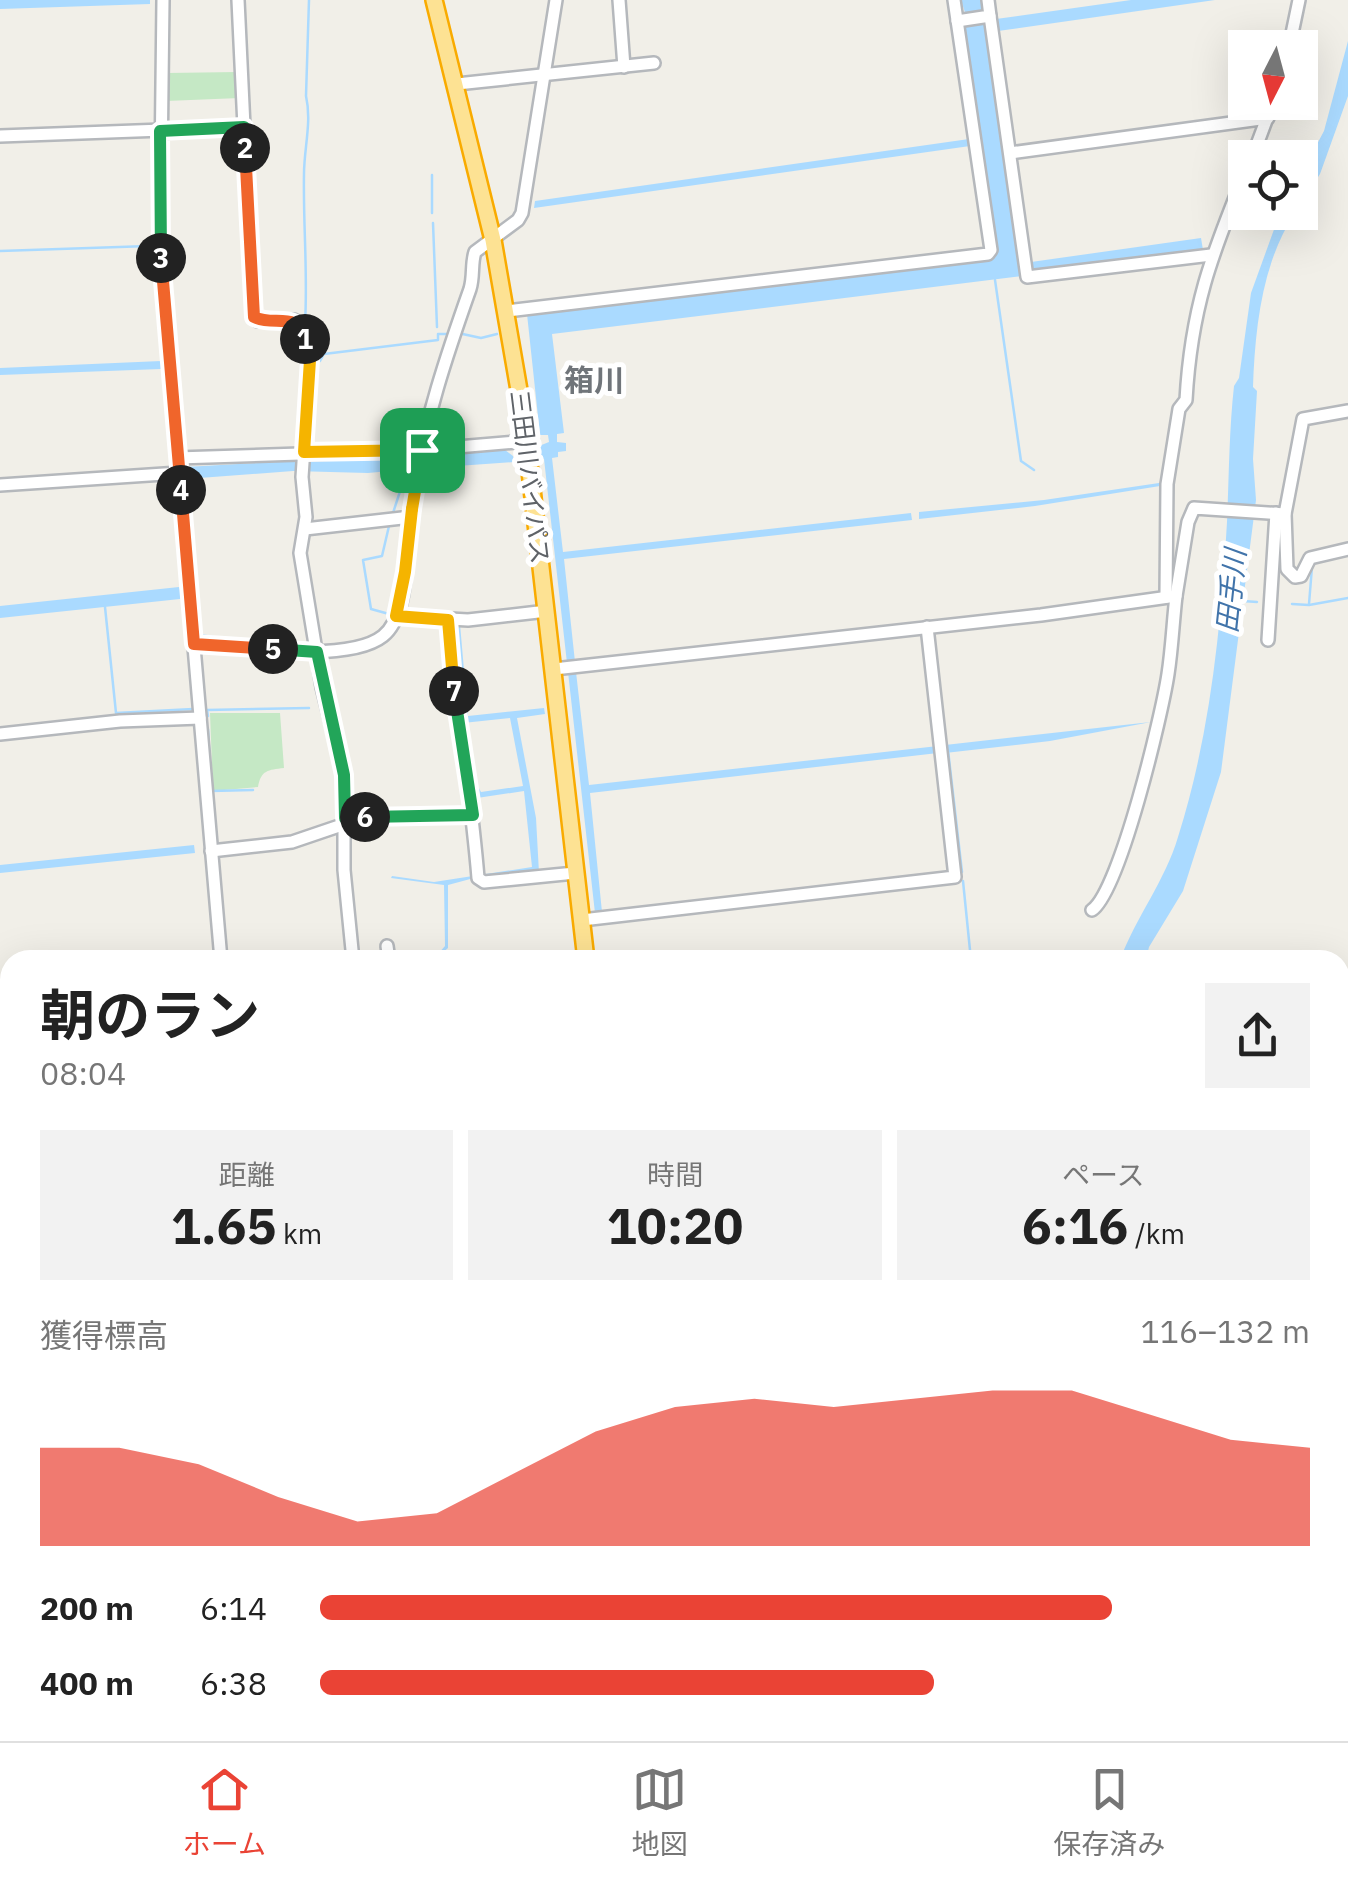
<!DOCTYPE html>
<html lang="ja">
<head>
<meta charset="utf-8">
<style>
	body { margin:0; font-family:"IBM Plex Sans","Noto Sans JP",sans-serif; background:#f2f2f2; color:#222; height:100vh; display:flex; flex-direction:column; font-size:38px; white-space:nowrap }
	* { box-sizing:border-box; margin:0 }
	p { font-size:32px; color:#767676 }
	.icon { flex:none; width:55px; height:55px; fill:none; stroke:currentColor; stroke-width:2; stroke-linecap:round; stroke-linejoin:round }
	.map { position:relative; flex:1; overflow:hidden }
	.details { position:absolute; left:0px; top:950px; width:1350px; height:792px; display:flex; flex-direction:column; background:#fff; border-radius:30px 30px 0 0; box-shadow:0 10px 40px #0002 }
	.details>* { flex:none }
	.needle { width:65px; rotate:186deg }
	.buttons { position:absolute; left:1228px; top:30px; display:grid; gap:20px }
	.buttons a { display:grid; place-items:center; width:90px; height:90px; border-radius:0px; background:#fff; box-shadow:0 10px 40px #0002; font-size:50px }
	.pin { position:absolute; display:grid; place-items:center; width:85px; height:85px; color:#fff; margin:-42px; border-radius:20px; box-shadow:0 5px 15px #0006 }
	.km { position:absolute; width:50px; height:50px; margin:-25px; border-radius:50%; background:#222; color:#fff; font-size:28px; line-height:50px; text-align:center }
	.round { display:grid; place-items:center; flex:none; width:105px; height:105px; border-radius:0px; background:#f2f2f2 }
	.overview { display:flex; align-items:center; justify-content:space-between; height:170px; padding:0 40px }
	h1 { font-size:55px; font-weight:700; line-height:75px }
	.figures { display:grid; grid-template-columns:repeat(3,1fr); gap:15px; height:170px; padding:10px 40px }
	.figures div { display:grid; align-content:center; border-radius:0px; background:#f2f2f2; text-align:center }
	.figures b { font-size:50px; font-weight:700 }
	.figures small { font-size:28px; font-weight:400 }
	.figures p { font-size:28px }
	.chart { height:280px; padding:20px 40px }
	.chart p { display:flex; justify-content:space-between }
	.chart svg { width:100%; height:180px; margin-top:10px; fill:#ea4335; opacity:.7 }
	ul { padding:0 40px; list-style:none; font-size:32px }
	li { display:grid; grid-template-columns:160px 120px 1fr; align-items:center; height:75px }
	li i { height:25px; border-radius:12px; background:#ea4335 }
	.menu { display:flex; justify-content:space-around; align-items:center; height:140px; border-top:2px solid #e0e0e0; background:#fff; font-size:28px; color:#767676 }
	.menu a { display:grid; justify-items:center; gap:5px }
	.menu .current { color:#ea4335 }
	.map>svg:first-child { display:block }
	.green { fill:#c5e8c5 }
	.water { fill:#aadaff }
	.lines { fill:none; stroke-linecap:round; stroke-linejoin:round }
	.stream { stroke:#aadaff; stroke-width:2.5 }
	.river { stroke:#aadaff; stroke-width:14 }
	.minor-casing { stroke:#b5b8bc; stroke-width:16 }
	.major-casing { stroke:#f2c960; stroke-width:19 }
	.highway-casing { stroke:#f9ab00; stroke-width:20 }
	.minor { stroke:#fff; stroke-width:11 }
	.major { stroke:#fff2af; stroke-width:14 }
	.highway { stroke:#fde293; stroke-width:15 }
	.split-1-casing { stroke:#fff; stroke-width:20 }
	.split-2-casing { stroke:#fff; stroke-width:20 }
	.split-3-casing { stroke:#fff; stroke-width:20 }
	.split-4-casing { stroke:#fff; stroke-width:20 }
	.split-5-casing { stroke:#fff; stroke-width:20 }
	.split-6-casing { stroke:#fff; stroke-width:20 }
	.split-7-casing { stroke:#fff; stroke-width:20 }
	.split-8-casing { stroke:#fff; stroke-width:20 }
	.split-9-casing { stroke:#fff; stroke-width:20 }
	.split-1 { stroke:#f5b400; stroke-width:12 }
	.split-2 { stroke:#f0652b; stroke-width:12 }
	.split-3 { stroke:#22a559; stroke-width:12 }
	.split-4 { stroke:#f0652b; stroke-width:12 }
	.split-5 { stroke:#f0652b; stroke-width:12 }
	.split-6 { stroke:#22a559; stroke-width:12 }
	.split-7 { stroke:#22a559; stroke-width:12 }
	.split-8 { stroke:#f5b400; stroke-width:12 }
	.split-9 { stroke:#f5b400; stroke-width:12 }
	.labels { text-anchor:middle; stroke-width:10; stroke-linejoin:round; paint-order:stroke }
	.street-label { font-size:25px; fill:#5f6368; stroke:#fff }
	.water-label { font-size:28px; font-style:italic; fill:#4174aa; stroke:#fff }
	.quarter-label { font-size:30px; font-weight:bold; fill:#70757a; stroke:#fff }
</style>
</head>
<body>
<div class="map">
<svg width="1348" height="1741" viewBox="0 0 1348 1741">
	<rect width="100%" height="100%" fill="#f1efe8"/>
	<g class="green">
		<polygon points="238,72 240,98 166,101 166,73"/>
		<path d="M210 713H280L284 768C268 770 261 770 258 787L213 791Z"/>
	</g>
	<g class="water">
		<polygon points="0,0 150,0 150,4 0,9"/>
		<polygon points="961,0 984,0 985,9 979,13 981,24 988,25 1023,276 552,334 564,433 557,434 557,442 566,443 566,451 558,452 558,457 552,458 563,552 911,513 912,520 564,559 575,662 567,663 544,459 541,459 539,446 549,442 548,435 540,435 527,314 996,257 963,28 969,25"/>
		<polygon points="1131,0 1215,0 998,31 996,19"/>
		<polygon points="1348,41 1348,96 1320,174 1300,205 1300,176 1324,131"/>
		<polygon points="969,139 970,146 534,208 535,201"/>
		<path d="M1280 213H1295C1262 262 1255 329 1253 387L1257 391 1253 459 1256 500 1221 772 1183 891 1149 947 1146 960H1120C1136 917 1165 881 1178 837 1210 736 1221 628 1227 522 1229 477 1229 431 1234 386L1239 378 1251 293Z"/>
		<polygon points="1201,238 1203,250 1033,274 1031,262"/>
		<polygon points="161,361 161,369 0,375 0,368"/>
		<polygon points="505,450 513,456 514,462 429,468 425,466 429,456"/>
		<polygon points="412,459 415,461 411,469 368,473 293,471 186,479 185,467 294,461"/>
		<polygon points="1159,483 1160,486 1035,506 919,519 919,512 1044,500"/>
		<polygon points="179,587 182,595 180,599 0,618 0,606"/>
		<polygon points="454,624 460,624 468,716 544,708 545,714 517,718 536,818 539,873 474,878 448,885 448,948 440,955 410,960 438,954 445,946 444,885 391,878 392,876 434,882 532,867 524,791 477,798 471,773 481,792 523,786 510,718 463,723"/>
		<polygon points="568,672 576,672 589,785 938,746 938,753 590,793 602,912 595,913"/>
		<polygon points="1151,722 1050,741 945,753 945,745"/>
		<polygon points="194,845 195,853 0,873 0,865"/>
	</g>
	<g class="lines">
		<g class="stream">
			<polyline points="248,83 249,106"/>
			<polyline points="249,112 250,129"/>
			<polyline points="250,137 251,164"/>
			<polyline points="432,213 432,175"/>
			<polyline points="433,223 437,327"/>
			<polyline points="0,251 149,246"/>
			<polyline points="995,280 1021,461 1034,470"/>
			<path d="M305 324C308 274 303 224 304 174 304 148 312 122 306 96L309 0"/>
			<polyline points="458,333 481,338 497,334"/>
			<polyline points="313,362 320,361 324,354 438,340 438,334 448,334"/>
			<polyline points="186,479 197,614"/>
			<polyline points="393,513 405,476"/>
			<polyline points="1243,601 1257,602"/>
			<polyline points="1292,604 1309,605 1348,598"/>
			<polyline points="1309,604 1312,567"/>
			<polyline points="105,607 116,713 193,709"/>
			<polyline points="389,614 371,609 363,560 382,556 389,526"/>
			<polyline points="402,623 445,627"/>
			<polyline points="198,633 199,635 254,643"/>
			<polyline points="262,643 309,646"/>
			<polyline points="208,716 207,710 309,708"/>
			<polyline points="208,729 210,768"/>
			<polyline points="948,750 962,872"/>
			<polyline points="211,791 253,790"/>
			<polyline points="963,881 971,960"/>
			<polyline points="0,1134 10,1132"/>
			<polyline points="0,1513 10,1512"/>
			<polyline points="1340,1628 1348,1627"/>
			<polyline points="169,1732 170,1737"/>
			<polyline points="1249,1732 1250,1741"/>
		</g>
		<polyline class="river" points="1183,1732 1184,1741"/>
		<defs>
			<g id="minor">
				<polyline points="163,0 160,252 221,960"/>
				<polyline points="238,0 253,317 258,321 294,320 300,325 310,360 302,477 306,517 300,553 322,687 344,775 344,870 353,960"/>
				<polyline points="619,0 624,67"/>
				<polyline points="990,16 1027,277 1211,255"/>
				<polyline points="957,21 990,16 988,0"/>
				<polyline points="1289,48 1299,0"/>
				<polyline points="457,84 654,63"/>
				<polyline points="0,136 244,127"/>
				<polyline points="1010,153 1268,118"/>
				<polyline points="1252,158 1273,102"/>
				<polyline points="507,311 988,254 991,250 954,0"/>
				<polyline points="1348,411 1303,419 1285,514 1287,569 1295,577 1301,576 1310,558 1348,549"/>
				<polyline points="177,458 422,450 527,441"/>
				<polyline points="0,485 179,473"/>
				<polyline points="305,529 411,517"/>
				<path d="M1166 597 1167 484 1179 409 1186 400C1191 309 1211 256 1245 173"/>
				<polyline points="396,616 468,620 547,611"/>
				<path d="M448 619C456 706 471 791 478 878L484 882 575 873"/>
				<polyline points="1268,640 1276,513"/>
				<path d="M194 644C239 647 348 664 383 636 405 618 405 575 408 549 411 529 411 508 414 488 425 420 447 354 470 289 474 276 471 264 475 252L518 220 522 213 556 0"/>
				<polyline points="554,669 1041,615 1176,596 1188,522 1194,508 1285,514"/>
				<polyline points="0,734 120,721 200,718"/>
				<polyline points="345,818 473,815"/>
				<polyline points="211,851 292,842 345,824"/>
				<path d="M1092 910C1120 891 1162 714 1168 674 1172 648 1173 622 1176 596"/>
				<polyline points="582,920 955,877 927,627"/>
				<polyline points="387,946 389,960"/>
				<polyline points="559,960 586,957"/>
				<polyline points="0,1250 10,1249"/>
				<polyline points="0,1391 10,1389"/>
				<polyline points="0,1636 10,1633"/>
				<polyline points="161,1732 163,1741"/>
				<polyline points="24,1741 28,1732"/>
				<polyline points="228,1741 267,1732"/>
				<polyline points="330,1741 334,1732"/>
			</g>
			<g id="major">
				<polyline points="0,1007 10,1006"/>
				<polyline points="1274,1732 1282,1741"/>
			</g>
			<g id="highway">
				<polyline points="434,0 493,240 524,419 586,960"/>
				<polyline points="673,1732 674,1741"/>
			</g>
		</defs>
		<use href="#minor" class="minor-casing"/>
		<use href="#major" class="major-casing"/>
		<use href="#highway" class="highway-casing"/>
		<use href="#minor" class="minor"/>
		<use href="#major" class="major"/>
		<use href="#highway" class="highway"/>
	</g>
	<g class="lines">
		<defs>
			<polyline id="split-1" points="305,339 310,360 304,452 422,450"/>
			<path id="split-2" d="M245 148 254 317C274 327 297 310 305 339"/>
			<polyline id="split-3" points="161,258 160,131 244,127 245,148"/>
			<polyline id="split-4" points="161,258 181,490"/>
			<polyline id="split-5" points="181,490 194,644 273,649"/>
			<polyline id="split-6" points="273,649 317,652 344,775 345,818 365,817"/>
			<polyline id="split-7" points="365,817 473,815 454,691"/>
			<polyline id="split-8" points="412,509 405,572 396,616 448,620 454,691"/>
			<polyline id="split-9" points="412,509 422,450"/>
		</defs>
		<use href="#split-1" class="split-1-casing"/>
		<use href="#split-2" class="split-2-casing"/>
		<use href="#split-3" class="split-3-casing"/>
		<use href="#split-4" class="split-4-casing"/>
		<use href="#split-5" class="split-5-casing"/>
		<use href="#split-6" class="split-6-casing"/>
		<use href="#split-7" class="split-7-casing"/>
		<use href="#split-8" class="split-8-casing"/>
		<use href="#split-9" class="split-9-casing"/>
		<use href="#split-1" class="split-1"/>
		<use href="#split-2" class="split-2"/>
		<use href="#split-3" class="split-3"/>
		<use href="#split-4" class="split-4"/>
		<use href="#split-5" class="split-5"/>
		<use href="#split-6" class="split-6"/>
		<use href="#split-7" class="split-7"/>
		<use href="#split-8" class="split-8"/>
		<use href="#split-9" class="split-9"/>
	</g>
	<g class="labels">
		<g class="street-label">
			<text transform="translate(530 477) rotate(83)" y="9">三田川バイパス</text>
		</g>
		<g class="water-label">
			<text transform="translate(1231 591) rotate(-84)" y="10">田手川</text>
		</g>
		<g class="quarter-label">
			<text x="594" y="391">箱川</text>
		</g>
	</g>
</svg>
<div class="buttons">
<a><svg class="needle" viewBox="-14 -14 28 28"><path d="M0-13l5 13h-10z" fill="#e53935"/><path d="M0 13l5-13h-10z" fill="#767676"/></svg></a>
<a><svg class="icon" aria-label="locate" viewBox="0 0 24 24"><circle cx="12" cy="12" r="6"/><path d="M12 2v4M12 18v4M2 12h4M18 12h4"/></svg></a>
</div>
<div class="pin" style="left:422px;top:450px;background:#1e9e55"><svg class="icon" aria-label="arrive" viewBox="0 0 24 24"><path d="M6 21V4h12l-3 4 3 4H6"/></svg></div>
<b class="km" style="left:305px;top:339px">1</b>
<b class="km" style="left:245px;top:148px">2</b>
<b class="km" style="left:161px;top:258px">3</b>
<b class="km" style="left:181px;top:490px">4</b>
<b class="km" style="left:273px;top:649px">5</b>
<b class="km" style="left:365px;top:817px">6</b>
<b class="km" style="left:454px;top:691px">7</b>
<section class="details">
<div class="overview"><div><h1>朝のラン</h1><p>08:04</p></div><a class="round"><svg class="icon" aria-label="share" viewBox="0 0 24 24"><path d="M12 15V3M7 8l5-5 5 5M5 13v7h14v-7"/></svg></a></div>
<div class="figures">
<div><p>距離</p><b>1.65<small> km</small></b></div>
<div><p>時間</p><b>10:20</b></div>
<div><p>ペース</p><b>6:16<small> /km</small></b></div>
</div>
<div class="chart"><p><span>獲得標高</span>116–132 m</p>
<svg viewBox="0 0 160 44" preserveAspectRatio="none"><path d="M0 44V20L10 20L20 24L30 32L40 38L50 36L60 26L70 16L80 10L90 8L100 10L110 8L120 6L130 6L140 12L150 18L160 20V44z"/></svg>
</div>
<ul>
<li><b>200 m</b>6:14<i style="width:80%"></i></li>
<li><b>400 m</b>6:38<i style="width:62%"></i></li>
</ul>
</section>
</div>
<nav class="menu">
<a class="current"><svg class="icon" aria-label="home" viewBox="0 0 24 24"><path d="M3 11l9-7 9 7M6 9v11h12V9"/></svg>ホーム</a>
<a><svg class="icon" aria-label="map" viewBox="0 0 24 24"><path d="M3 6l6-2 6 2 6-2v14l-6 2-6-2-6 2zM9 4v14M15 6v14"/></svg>地図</a>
<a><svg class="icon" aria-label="saved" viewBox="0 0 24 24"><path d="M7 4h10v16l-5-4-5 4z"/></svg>保存済み</a>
</nav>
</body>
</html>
